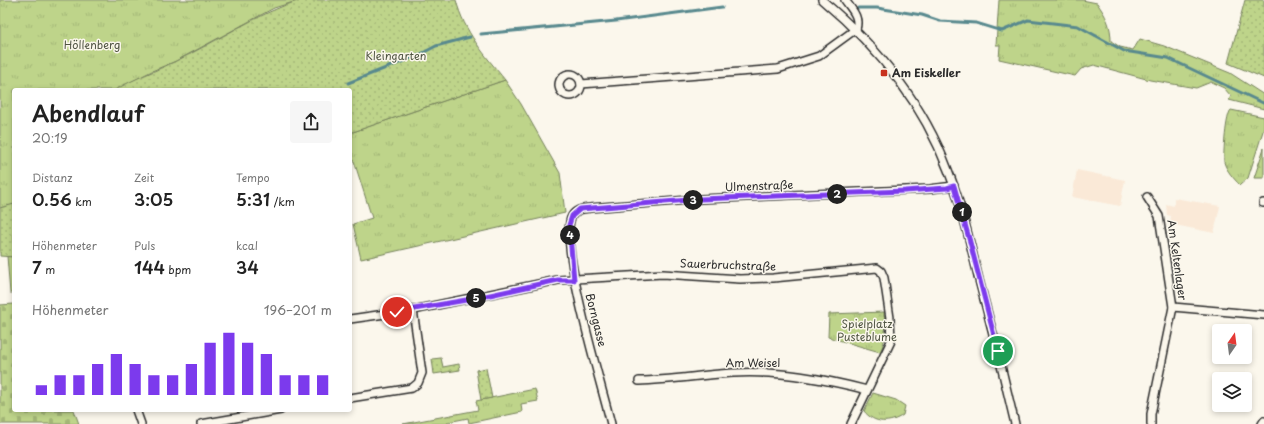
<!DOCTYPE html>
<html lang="de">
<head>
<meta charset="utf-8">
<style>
	body { margin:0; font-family:"Playpen Sans",sans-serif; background:#f6f6f6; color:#222; height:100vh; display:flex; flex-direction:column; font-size:15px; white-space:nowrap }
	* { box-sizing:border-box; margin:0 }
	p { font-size:13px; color:#767676 }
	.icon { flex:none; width:22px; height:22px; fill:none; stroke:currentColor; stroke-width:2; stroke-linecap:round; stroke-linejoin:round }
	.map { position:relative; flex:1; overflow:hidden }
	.drawer { position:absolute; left:12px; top:88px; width:340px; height:324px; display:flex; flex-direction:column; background:#fff; border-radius:4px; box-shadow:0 2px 6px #0003 }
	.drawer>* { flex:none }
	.needle { width:26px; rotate:14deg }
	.buttons { position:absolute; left:1212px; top:324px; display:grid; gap:8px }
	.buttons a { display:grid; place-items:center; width:40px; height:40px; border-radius:4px; background:#fff; box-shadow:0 2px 6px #0003; font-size:20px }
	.pin { position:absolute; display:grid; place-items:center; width:34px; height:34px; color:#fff; margin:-17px; border:2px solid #fff; border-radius:50%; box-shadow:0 1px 4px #0007 }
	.km { position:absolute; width:20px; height:20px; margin:-10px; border-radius:50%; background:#222; color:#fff; font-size:11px; line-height:20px; text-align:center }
	.round { display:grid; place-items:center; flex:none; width:42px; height:42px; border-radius:4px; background:#f6f6f6 }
	.overview { display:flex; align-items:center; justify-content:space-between; height:68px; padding:0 20px }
	h1 { font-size:22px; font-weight:600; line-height:30px }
	.metrics { display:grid; grid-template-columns:repeat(3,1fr); gap:6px; height:68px; padding:4px 20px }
	.metrics div { display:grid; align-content:center }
	.metrics b { font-size:17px; font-weight:600 }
	.metrics small { font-size:11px; font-weight:400 }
	.metrics p { font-size:11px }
	.chart { height:112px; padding:8px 20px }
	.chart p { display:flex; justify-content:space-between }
	.chart svg { width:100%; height:72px; margin-top:4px; stroke:#7c3aed; stroke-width:6 }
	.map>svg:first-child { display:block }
	.built { fill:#fae9d7 }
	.grass { fill:url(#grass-tufts); stroke:#74805a }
	.forest { fill:url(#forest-firs); stroke:#74805a }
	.cemetery { fill:url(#cemetery-stones); stroke:#74805a }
	.garden { fill:url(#garden-dots); stroke:#74805a }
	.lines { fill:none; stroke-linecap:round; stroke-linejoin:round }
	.stream { stroke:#58898e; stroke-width:3 }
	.street-casing { stroke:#2b2b2b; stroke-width:10 }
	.street { stroke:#fbf7ec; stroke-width:7 }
	.route-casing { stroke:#fff; stroke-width:8 }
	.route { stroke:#7c3aed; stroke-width:5 }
	.poi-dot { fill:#c8321e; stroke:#fbf7ec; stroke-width:1.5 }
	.labels { text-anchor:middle; stroke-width:3; stroke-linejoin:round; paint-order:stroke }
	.park-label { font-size:11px; fill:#505543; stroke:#fbf7ec }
	.poi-label { font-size:11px; font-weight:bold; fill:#2b2b2b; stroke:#fbf7ec; text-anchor:start }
	.street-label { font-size:11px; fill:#2b2b2b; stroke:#fbf7ec }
</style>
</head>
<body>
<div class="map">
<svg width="1264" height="424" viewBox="0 0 1264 424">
	<defs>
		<pattern id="grass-tufts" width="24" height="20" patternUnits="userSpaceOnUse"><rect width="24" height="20" fill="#bed48a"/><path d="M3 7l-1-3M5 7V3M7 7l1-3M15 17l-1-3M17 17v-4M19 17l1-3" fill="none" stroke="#a3b677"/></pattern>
		<pattern id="forest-firs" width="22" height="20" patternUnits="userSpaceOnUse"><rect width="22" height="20" fill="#bed48a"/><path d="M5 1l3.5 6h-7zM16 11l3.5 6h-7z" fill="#a3b677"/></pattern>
		<pattern id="cemetery-stones" width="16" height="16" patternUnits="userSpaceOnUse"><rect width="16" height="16" fill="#bed48a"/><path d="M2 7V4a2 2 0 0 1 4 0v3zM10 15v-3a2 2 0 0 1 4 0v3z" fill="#a3b677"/></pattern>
		<pattern id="garden-dots" width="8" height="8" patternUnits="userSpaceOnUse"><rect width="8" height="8" fill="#bed48a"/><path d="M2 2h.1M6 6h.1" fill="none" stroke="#a3b677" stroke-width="1.8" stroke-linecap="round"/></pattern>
	</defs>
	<rect width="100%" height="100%" fill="#fbf7ec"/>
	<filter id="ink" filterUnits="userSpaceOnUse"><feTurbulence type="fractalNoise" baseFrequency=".025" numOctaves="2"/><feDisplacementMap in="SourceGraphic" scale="8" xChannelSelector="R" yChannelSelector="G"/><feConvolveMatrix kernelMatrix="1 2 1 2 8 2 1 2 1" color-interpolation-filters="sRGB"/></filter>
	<g filter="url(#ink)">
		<g class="built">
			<polygon points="1077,170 1125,180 1120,206 1072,197"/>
			<polygon points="1174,198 1220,206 1214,233 1170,224 1171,216 1167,215 1166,204 1174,206"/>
		</g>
		<g class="grass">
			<polygon points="0,0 300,0 274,8 176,61 152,71 115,90 14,90 14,205 0,208"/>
			<path d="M999 0H1082L1097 3C1106 16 1111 25 1111 41L1120 47 1133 50 1140 39 1164 46 1230 73 1264 95V109L1229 100 1231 96 1224 88 1211 82 1196 88 1150 80 1094 65 1081 69 1075 76 999 59 1000 45H996Z"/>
			<polygon points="505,80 521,104 560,173 565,213 361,259 353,224 372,218 354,161 350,160 350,133"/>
			<path d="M1231 110 1264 117V128L1248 178 1240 185C1234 179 1226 170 1224 162 1223 154 1226 114 1231 110Z"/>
			<polygon points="7,256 14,257 14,293 10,293"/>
			<path d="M884 312C885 327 887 339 880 352L828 337 829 314Z"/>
			<polygon points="535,389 538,401 521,404 522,412 469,423 468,418 448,422 448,424 403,424 478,410 476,401"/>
			<path d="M873 393 896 400 905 406 903 415C890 424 874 424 864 411Z"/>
		</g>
		<polygon class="forest" points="1264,148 1264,178 1254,178"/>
		<polygon class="cemetery" points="14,304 14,410 74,410 79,424 0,424 0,305"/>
		<g class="garden">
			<path d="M300 0H456C464 32 485 55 505 80L350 133V90H115C135 78 156 71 176 61 218 41 256 14 300 0Z"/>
			<polygon points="1245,0 1264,0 1264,78 1228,63"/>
			<polygon points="14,204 14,257 0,256 0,208"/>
			<polygon points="441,358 443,367 459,364 460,370 434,374 432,359"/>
			<polygon points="486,368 492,398 481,400 476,370"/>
		</g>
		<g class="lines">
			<g class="stream">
				<polyline points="858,8 877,8 922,15 940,21 976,23 1002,31 1028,20 1078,26 1124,51 1168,58 1263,103"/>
				<polyline points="481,34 616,21 722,7"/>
				<polyline points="348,83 419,55 436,46 470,37"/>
			</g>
			<defs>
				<g id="street">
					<path d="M822 0C878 47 922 101 948 170 962 206 970 243 979 280 992 328 1004 376 1015 424"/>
					<path d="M845 0C852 10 860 17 856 29"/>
					<circle cx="570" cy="85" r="11"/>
					<polyline points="581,84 778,69 819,56 856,29"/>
					<polyline points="1147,197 1159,216 1173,307 1151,414 1151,424"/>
					<polyline points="1263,203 1264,203"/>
					<polyline points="1173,307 1264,315"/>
					<polyline points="350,319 413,310 558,280 663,274 740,279 773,278 877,268 881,271 884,278 890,318 891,341 851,424"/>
					<path d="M639 381C671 380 702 375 733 373 778 370 824 379 867 390"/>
					<polyline points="350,398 412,388 418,383 422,373 413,310"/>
					<polyline points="136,410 141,424"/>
					<polyline points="201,424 281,410"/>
					<path d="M611 424C603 390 557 240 572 216 576 209 583 209 590 208L701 199 930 189 954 186"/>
					<polyline points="1262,424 1264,421"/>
				</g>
			</defs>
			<use href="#street" class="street-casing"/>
			<use href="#street" class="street"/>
		</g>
	</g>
	<g class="lines" filter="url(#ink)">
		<defs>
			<polyline id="route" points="397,312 472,299 558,280 574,280 569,225 572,216 580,209 701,199 905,191 947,188 954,186 970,242 998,351"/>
		</defs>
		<use href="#route" class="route-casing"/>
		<use href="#route" class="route"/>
	</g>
	<rect class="poi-dot" x="880" y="69" width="8" height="8" rx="2"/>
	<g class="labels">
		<g class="park-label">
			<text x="92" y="49">Höllenberg</text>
			<text x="396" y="60">Kleingarten</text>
			<text x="867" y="328">Spielplatz<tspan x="867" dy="13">Pusteblume</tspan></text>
		</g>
		<g class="poi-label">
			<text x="892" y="77">Am Eiskeller</text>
		</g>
		<g class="street-label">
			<text transform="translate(759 186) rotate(-2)" y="4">Ulmenstraße</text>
			<text transform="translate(1177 260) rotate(82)" y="4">Am Keltenlager</text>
			<text transform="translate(728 265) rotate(2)" y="4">Sauerbruchstraße</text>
			<text transform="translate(596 320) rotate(76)" y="4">Borngasse</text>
			<text x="753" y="367">Am Weisel</text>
		</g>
	</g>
</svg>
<div class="buttons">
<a><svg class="needle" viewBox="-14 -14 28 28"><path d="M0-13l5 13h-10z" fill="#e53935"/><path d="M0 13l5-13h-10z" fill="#767676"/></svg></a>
<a><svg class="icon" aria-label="layers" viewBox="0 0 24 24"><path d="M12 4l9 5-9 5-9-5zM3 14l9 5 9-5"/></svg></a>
</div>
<div class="pin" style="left:998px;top:351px;background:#1e9e55"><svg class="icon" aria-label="arrive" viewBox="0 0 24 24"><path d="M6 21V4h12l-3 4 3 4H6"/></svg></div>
<div class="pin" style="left:397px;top:312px;background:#d93025"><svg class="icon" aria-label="check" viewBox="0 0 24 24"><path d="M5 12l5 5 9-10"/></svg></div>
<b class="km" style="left:962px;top:212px">1</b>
<b class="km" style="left:837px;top:194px">2</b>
<b class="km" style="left:693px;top:200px">3</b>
<b class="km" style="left:570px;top:235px">4</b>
<b class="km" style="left:476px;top:298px">5</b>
<section class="drawer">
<div class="overview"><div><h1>Abendlauf</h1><p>20:19</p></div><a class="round"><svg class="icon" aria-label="share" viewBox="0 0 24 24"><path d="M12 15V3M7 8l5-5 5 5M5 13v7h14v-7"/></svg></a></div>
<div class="metrics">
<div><p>Distanz</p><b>0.56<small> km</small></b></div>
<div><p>Zeit</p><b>3:05</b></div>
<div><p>Tempo</p><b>5:31<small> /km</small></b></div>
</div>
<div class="metrics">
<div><p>Höhenmeter</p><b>7<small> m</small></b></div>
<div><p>Puls</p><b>144<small> bpm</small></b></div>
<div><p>kcal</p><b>34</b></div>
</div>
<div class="chart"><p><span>Höhenmeter</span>196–201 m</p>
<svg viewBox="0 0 160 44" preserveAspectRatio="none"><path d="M5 44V38M15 44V32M25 44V32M35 44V25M45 44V19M55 44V25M65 44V32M75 44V32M85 44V25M95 44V12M105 44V6M115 44V12M125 44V19M135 44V32M145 44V32M155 44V32"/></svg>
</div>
</section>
</div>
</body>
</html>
